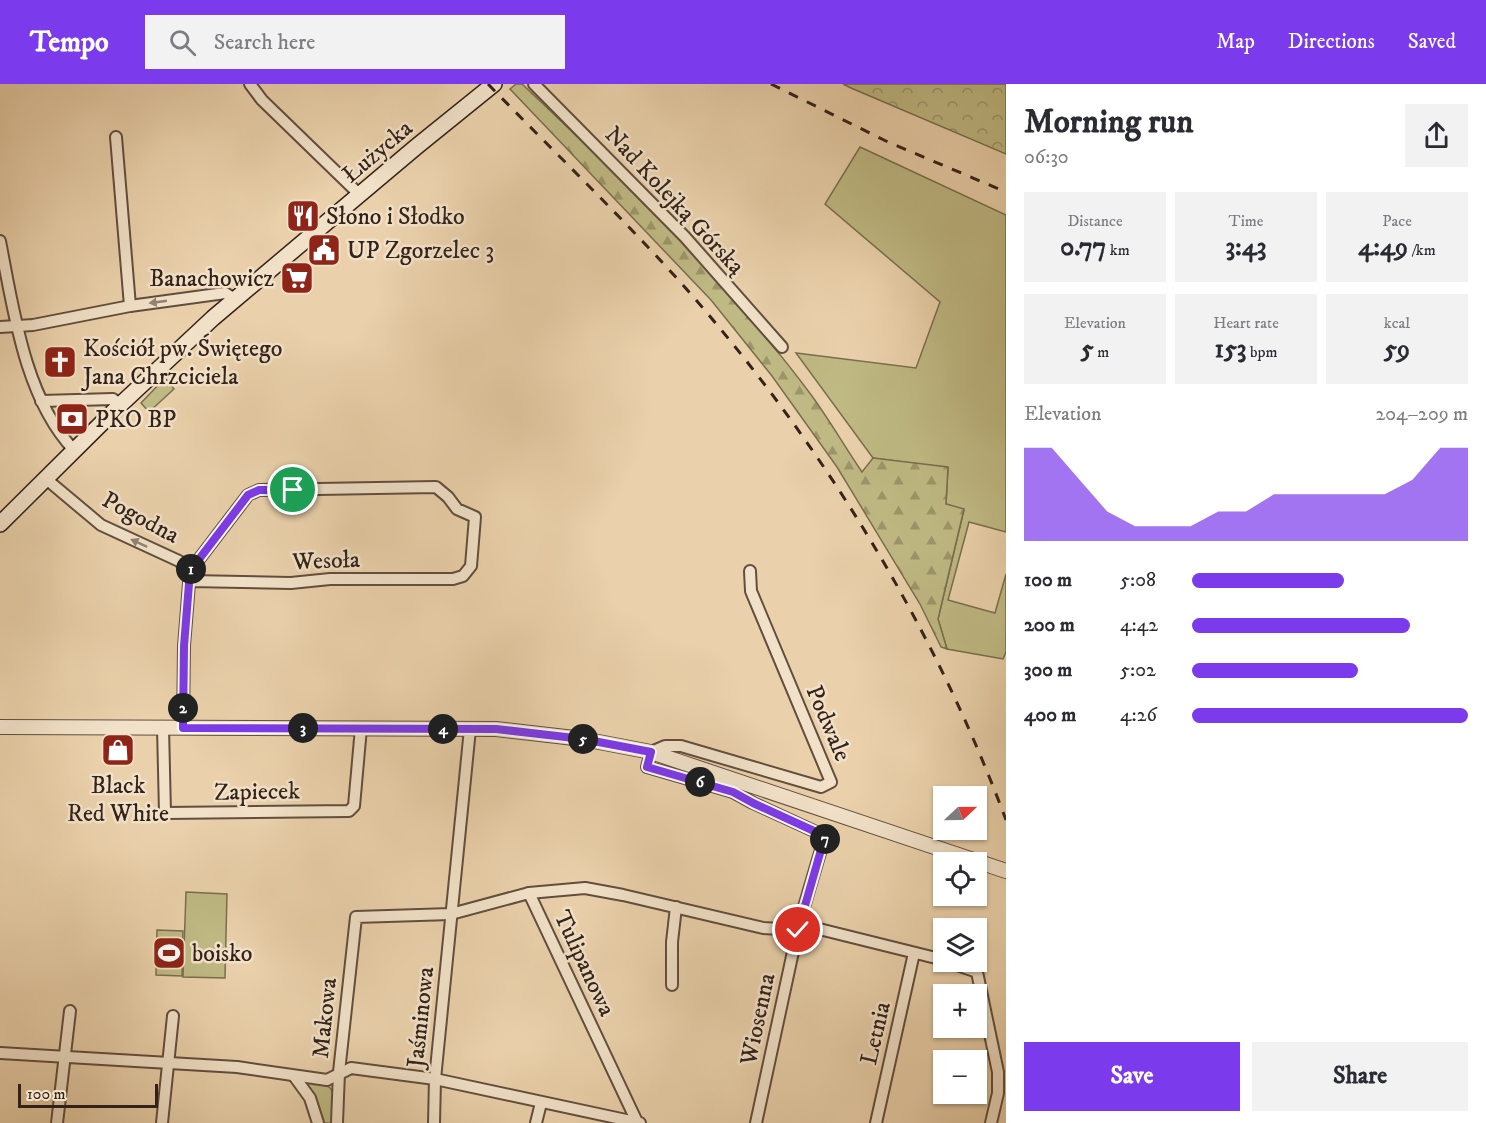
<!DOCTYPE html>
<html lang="en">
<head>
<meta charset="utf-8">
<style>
	body { margin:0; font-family:"IM FELL DW Pica",serif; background:#f2f2f3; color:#2b2b33; height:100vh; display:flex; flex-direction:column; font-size:22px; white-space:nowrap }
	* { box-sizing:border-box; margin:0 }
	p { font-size:20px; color:#7c7c81 }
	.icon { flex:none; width:33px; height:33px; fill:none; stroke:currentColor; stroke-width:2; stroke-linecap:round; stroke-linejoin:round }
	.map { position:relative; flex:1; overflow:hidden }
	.sheet { display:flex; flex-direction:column; background:#fff; width:480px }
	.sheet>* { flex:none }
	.needle { width:39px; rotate:68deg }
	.tools { position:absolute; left:933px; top:702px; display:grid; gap:12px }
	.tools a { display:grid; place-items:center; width:54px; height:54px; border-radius:0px; background:#fff; box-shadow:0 2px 4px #0004; font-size:30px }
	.scale { position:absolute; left:18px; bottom:15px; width:140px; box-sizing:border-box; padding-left:6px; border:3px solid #34221a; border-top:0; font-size:16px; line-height:21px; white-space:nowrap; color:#34221a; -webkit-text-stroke:4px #f1e1c8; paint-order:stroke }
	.pin { position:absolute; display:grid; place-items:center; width:51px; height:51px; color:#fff; margin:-26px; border:3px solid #fff; border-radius:50%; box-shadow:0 2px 6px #0007 }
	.km { position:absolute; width:30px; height:30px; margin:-15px; border-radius:50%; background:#222; color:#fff; font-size:16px; line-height:30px; text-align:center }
	.round { display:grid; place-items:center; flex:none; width:63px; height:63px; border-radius:0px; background:#f2f2f3 }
	.headline { display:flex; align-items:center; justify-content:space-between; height:102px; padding:0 18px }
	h1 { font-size:33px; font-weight:800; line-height:45px }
	.stats { display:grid; grid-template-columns:repeat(3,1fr); gap:9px; height:102px; padding:6px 18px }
	.stats div { display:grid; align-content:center; border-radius:0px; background:#f2f2f3; text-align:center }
	.stats b { font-size:26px; font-weight:800 }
	.stats small { font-size:16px; font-weight:400 }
	.stats p { font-size:16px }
	.chart { height:168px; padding:12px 18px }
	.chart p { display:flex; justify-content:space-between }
	.chart svg { width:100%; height:108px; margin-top:6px; fill:#7c3aed; opacity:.7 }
	.action { display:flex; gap:12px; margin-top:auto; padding:12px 18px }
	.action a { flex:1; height:69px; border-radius:0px; background:#7c3aed; color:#fff; font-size:24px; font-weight:800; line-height:69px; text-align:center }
	.action a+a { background:#f2f2f3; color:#2b2b33 }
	ul { padding:0 18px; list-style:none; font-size:20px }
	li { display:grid; grid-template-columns:96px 72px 1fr; align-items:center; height:45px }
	li i { height:15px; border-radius:8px; background:#7c3aed }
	header { display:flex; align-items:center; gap:36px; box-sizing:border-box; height:84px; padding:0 30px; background:#7c3aed; color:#fff }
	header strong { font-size:28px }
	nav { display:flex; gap:33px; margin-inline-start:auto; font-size:21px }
	.search { width:420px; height:54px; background:#f2f2f3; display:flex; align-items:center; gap:15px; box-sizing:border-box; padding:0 21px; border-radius:0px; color:#7c7c81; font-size:22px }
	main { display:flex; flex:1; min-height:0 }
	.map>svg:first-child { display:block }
	.green { fill:#bfb983; stroke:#7a6e4e; stroke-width:1.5 }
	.forest { fill:url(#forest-firs); stroke:#7a6e4e; stroke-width:1.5 }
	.park { fill:url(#park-crowns); stroke:#7a6e4e; stroke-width:1.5 }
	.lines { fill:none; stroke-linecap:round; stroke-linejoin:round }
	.minor-casing { stroke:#624e3e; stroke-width:14 }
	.tertiary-casing { stroke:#624e3e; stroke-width:16 }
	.secondary-casing { stroke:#34221a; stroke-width:18 }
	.minor { stroke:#f1e1c8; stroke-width:10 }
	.tertiary { stroke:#f1e1c8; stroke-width:14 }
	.secondary { stroke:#f1e1c8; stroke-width:15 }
	.rail { stroke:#34221a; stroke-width:3; stroke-dasharray:10 10; stroke-linecap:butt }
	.oneway { fill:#928271 }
	.route-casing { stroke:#fff; stroke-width:12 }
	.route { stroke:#7c3aed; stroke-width:8 }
	.labels { text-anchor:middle; stroke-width:5; stroke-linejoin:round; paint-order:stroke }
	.street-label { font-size:24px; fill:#34221a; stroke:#f1e1c8 }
	.poi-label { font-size:24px; fill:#34221a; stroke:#f1e1c8; text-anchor:start }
</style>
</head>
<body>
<header>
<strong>Tempo</strong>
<div class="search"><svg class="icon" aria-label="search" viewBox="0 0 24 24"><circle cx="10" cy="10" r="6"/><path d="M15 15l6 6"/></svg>Search here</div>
<nav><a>Map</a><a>Directions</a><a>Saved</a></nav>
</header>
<main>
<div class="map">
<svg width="1006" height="1039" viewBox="0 0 1006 1039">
	<defs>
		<pattern id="forest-firs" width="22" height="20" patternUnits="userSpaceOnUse" patternTransform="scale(1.5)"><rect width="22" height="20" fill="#bfb983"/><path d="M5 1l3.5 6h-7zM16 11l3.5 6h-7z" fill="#9c966a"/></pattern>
		<pattern id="park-crowns" width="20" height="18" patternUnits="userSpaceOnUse" patternTransform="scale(1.5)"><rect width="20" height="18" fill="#bfb983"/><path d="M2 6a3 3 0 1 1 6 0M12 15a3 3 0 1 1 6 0" fill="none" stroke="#9c966a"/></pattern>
	</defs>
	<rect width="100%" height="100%" fill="#ead1ab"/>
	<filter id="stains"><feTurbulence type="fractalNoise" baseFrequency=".00333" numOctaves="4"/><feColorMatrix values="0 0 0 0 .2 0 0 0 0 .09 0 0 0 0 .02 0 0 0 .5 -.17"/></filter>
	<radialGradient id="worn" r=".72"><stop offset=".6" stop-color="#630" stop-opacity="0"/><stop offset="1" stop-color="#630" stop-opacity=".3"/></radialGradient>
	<g class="green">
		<polygon points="860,63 1006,131 1006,448 969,438 948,516 995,529 1006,490 1006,568 1003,575 947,565 938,535 964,426 946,420 948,384 873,374 796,269 916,284 940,218 825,120"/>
		<polygon points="165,294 174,305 149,328 141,319"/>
		<polygon points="186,808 227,810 225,894 183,893"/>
		<polygon points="157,846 183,847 182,892 156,891"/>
		<path d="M304 997C341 1001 333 1006 333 1039H323L315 1015Z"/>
	</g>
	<path class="forest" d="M516 0H522C625 97 727 198 812 312 830 337 845 363 862 388L873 374 948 383 946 420 964 425 938 535 947 565 941 563 920 520 837 383 772 292 711 216 510 5Z"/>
	<polygon class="park" points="843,0 1006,0 1006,70 851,4"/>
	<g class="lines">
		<defs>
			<g id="minor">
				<polyline points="250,0 262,16 360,111"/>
				<polyline points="534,0 685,153 782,263"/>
				<polyline points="116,53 130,222"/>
				<path d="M0 157C13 224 25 315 74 366"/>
				<polyline points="0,243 33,241 130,222 225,209 235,215"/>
				<polyline points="41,317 113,315 120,321"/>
				<polyline points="45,394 101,441 179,477 190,487"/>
				<polyline points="750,487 751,507 831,698 821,703 681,662 665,662 651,668 647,683 733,708 753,719 825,752 799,840 944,876"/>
				<polyline points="163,643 165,729 349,727 354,722 361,644"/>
				<polyline points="183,644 184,562 190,487 248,411 259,406 436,403 448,413 457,425 475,433 471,482 463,492 453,495 330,495 291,499 190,497"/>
				<polyline points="529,809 585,804 623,811 763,844 798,846"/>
				<polyline points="948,878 977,888 998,988 998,1009 991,1039"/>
				<polyline points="672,901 672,858 676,823"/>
				<polyline points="0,969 237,983 327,996 351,984 435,995 640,1039"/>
				<polyline points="294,992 310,1014 318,1039"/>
				<polyline points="57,1039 70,927"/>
				<polyline points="162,1039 173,932"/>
				<polyline points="337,1039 339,988 356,833 451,830 529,809 637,1038"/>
				<polyline points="434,1039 435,995 470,645"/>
				<polyline points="536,1039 541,1019"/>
				<polyline points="756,1039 799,840"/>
				<polyline points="876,1039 914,869"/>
			</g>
			<polyline id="tertiary" points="0,643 496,645 583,655 651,668 1006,787"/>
			<polyline id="secondary" points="0,440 120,321 213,234 416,63 494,0"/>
		</defs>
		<use href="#minor" class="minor-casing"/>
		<use href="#tertiary" class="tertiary-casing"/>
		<use href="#secondary" class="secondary-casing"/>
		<use href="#minor" class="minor"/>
		<use href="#tertiary" class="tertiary"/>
		<use href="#secondary" class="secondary"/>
		<g class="rail">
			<path d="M488 0C553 67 620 131 682 200 821 357 933 540 1006 736"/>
			<polyline points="771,0 888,58 1006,108"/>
		</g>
	</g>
	<defs><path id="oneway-solid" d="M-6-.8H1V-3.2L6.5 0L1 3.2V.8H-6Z" transform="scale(1.5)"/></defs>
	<g class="oneway">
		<use href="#oneway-solid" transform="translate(158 218) rotate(172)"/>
		<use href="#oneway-solid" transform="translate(139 459) rotate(-155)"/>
	</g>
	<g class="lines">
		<defs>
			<polyline id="route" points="293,406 259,406 248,411 190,487 184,562 183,644 496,645 583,655 651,668 647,683 733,708 753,719 825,752 798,846"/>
		</defs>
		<use href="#route" class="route-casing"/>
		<use href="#route" class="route"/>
	</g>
	<defs>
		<symbol id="restaurant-square" viewBox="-11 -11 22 22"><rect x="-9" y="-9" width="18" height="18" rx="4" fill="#8f2418" stroke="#f1e1c8"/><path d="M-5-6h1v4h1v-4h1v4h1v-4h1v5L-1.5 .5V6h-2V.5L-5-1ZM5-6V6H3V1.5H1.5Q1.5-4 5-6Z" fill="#fff"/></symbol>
		<symbol id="civic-square" viewBox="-11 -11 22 22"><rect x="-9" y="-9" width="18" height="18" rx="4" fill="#8f2418" stroke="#f1e1c8"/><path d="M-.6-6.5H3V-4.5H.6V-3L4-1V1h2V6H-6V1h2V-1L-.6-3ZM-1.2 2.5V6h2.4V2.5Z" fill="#fff"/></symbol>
		<symbol id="supermarket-square" viewBox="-11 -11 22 22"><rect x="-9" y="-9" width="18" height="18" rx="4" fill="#8f2418" stroke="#f1e1c8"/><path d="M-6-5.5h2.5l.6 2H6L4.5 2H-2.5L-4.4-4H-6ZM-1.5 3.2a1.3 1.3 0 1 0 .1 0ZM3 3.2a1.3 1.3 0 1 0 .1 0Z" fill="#fff"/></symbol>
		<symbol id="church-square" viewBox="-11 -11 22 22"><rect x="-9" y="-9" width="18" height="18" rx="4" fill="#8f2418" stroke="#f1e1c8"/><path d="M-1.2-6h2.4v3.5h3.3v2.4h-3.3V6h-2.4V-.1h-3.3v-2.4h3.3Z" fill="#fff"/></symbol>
		<symbol id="bank-square" viewBox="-11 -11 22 22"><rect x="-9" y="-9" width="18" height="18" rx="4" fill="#8f2418" stroke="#f1e1c8"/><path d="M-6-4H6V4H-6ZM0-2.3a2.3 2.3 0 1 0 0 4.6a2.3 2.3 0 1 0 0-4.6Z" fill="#fff"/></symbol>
		<symbol id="shop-square" viewBox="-11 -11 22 22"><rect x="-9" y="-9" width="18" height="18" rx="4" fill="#8f2418" stroke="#f1e1c8"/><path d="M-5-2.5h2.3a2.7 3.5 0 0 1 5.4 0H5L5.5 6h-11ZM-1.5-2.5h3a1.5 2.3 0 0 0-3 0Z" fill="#fff"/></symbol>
		<symbol id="stadium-square" viewBox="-11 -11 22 22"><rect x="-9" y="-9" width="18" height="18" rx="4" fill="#8f2418" stroke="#f1e1c8"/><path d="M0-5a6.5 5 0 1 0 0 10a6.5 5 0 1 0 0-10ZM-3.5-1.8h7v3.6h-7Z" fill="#fff"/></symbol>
	</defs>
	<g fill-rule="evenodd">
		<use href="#restaurant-square" x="284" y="113" width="38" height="38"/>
		<use href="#civic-square" x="305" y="147" width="38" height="38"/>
		<use href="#supermarket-square" x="278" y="175" width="38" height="38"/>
		<use href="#church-square" x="41" y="259" width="38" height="38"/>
		<use href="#bank-square" x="53" y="316" width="38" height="38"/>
		<use href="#shop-square" x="99" y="647" width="38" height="38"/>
		<use href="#stadium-square" x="150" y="850" width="38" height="38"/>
	</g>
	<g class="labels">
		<g class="street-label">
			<text transform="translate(377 67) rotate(-40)" y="8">Łużycka</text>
			<text transform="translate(675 116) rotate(47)" y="8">Nad Kolejką Górską</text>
			<text transform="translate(141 433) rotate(28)" y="8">Pogodna</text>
			<text transform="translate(326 476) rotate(-2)" y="8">Wesoła</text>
			<text transform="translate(829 639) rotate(67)" y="8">Podwale</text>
			<text transform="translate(257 707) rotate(-1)" y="8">Zapiecek</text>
			<text transform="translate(585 879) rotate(65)" y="8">Tulipanowa</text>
			<text transform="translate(420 933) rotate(-84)" y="8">Jaśminowa</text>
			<text transform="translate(324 934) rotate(-84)" y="8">Makowa</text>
			<text transform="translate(757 935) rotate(-78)" y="8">Wiosenna</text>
			<text transform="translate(875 949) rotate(-77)" y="8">Letnia</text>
		</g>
		<g class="poi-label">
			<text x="326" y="140">Słono i Słodko</text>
			<text x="347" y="174">UP Zgorzelec 3</text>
			<text x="274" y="202" text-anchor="end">Banachowicz</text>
			<text x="83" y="272">Kościół pw. Świętego<tspan x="83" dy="28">Jana Chrzciciela</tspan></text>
			<text x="95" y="343">PKO BP</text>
			<text x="118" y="709" text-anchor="middle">Black<tspan x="118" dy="28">Red White</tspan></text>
			<text x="192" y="877">boisko</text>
		</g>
	</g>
	<rect width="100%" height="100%" filter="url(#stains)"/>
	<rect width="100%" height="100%" fill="url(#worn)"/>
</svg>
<div class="tools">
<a><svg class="needle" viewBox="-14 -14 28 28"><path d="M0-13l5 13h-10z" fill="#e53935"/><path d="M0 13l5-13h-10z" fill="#7c7c81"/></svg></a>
<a><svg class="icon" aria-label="locate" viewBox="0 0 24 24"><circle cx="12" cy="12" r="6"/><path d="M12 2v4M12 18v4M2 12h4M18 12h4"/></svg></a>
<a><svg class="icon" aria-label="layers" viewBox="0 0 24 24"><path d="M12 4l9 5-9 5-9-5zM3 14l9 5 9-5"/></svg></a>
<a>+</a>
<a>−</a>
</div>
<div class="scale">100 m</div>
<div class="pin" style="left:293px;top:406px;background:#1e9e55"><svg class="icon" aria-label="arrive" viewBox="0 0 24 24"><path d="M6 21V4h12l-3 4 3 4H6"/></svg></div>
<div class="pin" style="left:798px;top:846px;background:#d93025"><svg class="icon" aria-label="check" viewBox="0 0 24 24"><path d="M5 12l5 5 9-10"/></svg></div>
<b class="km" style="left:191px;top:485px">1</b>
<b class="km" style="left:183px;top:624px">2</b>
<b class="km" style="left:303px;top:644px">3</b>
<b class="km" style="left:443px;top:645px">4</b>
<b class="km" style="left:583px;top:655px">5</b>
<b class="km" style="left:700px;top:698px">6</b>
<b class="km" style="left:825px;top:755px">7</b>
</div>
<section class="sheet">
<div class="headline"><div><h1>Morning run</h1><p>06:30</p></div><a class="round"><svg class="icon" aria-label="share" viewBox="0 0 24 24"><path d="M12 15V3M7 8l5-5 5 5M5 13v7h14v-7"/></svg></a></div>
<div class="stats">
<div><p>Distance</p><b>0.77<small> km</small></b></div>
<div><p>Time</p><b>3:43</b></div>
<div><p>Pace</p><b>4:49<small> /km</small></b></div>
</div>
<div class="stats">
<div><p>Elevation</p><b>5<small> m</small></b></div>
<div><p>Heart rate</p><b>153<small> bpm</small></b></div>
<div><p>kcal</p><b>59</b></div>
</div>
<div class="chart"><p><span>Elevation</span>204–209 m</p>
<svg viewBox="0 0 160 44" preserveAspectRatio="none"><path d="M0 44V6L10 6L20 19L30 32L40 38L50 38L60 38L70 32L80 32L90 25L100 25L110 25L120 25L130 25L140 19L150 6L160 6V44z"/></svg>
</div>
<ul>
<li><b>100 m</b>5:08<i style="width:55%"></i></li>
<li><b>200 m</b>4:42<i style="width:79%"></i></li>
<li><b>300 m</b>5:02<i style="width:60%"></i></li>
<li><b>400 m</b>4:26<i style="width:100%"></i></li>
</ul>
<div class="action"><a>Save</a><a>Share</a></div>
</section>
</main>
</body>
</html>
